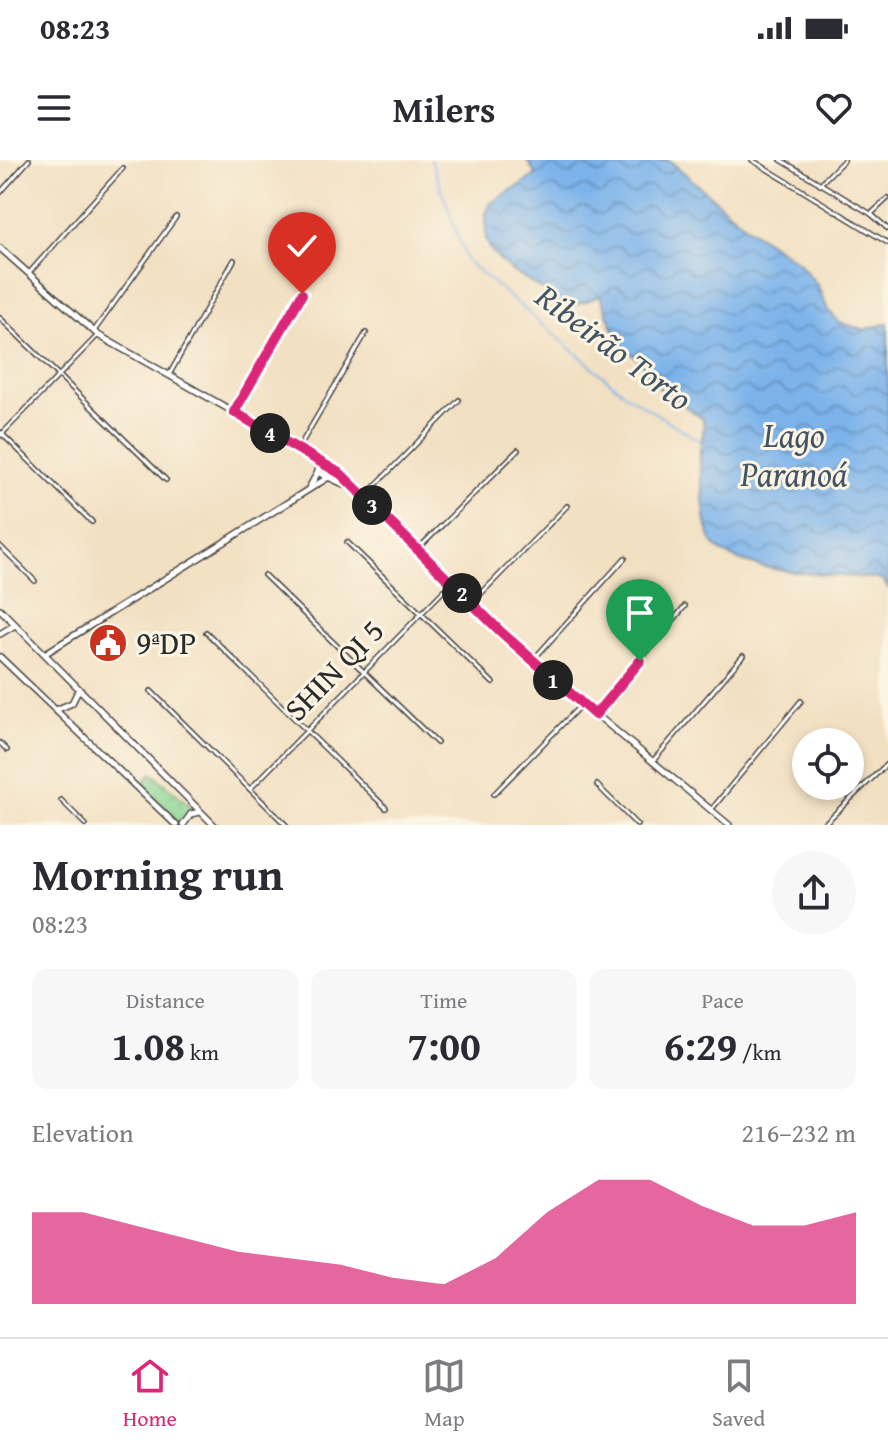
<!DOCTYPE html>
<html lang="en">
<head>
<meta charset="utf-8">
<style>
	body { margin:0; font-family:"Gentium Book Plus",serif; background:#f7f7f7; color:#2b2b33; height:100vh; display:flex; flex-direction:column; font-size:30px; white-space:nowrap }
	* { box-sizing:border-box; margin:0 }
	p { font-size:26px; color:#7c7c81 }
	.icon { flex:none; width:44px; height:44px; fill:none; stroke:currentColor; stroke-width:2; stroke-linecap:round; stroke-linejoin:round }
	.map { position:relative; height:665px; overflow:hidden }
	.drawer { display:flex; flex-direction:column; background:#fff; flex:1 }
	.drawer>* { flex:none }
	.tools { position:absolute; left:792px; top:568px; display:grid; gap:16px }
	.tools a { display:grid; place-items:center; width:72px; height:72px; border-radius:50%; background:#fff; box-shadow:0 4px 12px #0003; font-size:40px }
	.pin { position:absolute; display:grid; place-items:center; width:68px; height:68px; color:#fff; margin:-82px -34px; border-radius:50% 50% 50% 0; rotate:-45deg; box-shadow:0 0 8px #0007 }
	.pin .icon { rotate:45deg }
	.km { position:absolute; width:40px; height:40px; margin:-20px; border-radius:50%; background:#222; color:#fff; font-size:22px; line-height:40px; text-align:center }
	.round { display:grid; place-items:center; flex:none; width:84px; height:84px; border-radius:42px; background:#f7f7f7 }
	.head { display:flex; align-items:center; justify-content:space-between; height:136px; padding:0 32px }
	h1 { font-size:44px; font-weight:800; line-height:60px }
	.figures { display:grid; grid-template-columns:repeat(3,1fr); gap:12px; height:136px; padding:8px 32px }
	.figures div { display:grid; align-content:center; border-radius:16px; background:#f7f7f7; text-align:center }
	.figures b { font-size:40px; font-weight:800 }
	.figures small { font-size:22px; font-weight:400 }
	.figures p { font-size:22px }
	.chart { height:224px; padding:16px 32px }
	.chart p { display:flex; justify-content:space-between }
	.chart svg { width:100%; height:144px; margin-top:8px; fill:#db2777; opacity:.7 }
	.status { display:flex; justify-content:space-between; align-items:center; height:56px; padding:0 40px; background:#fff; direction:ltr }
	.status svg { height:22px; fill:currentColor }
	header { display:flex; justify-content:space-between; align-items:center; height:104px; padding:0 32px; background:#fff; font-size:36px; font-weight:800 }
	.tab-bar { display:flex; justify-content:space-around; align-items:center; height:112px; border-top:2px solid #e1e1e2; background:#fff; font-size:22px; color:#7c7c81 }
	.tab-bar a { display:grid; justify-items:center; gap:4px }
	.tab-bar .on { color:#db2777 }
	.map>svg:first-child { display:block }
	.grass { fill:url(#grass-dots); stroke:#5a805f; stroke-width:2 }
	.water { fill:url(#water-waves); stroke:#536f8b; stroke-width:2 }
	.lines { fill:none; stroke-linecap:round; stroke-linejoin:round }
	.stream { stroke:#7bb3eb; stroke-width:2 }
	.street-casing { stroke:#494642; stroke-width:6 }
	.secondary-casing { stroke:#494642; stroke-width:8 }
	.street { stroke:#fff; stroke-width:3 }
	.secondary { stroke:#fff; stroke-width:5 }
	.route-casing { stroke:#fff; stroke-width:16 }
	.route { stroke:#db2777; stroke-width:10 }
	.labels { text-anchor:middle; stroke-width:6; stroke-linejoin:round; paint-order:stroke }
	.poi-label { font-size:32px; fill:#2b2b2b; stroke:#fcf5e5; text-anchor:start }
	.street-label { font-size:32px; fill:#2b2b2b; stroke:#fcf5e5 }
	.water-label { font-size:34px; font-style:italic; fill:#435465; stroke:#fcf5e5 }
</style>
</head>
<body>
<div class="status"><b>08:23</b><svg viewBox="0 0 49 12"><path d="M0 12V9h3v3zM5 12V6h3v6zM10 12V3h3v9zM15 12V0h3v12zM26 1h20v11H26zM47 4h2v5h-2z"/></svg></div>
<header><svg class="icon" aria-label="menu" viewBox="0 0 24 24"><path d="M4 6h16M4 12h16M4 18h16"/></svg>Milers<svg class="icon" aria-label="heart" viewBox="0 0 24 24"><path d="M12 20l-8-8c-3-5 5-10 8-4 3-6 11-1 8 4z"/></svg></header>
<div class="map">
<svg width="888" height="665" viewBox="0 0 888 665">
	<defs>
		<pattern id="grass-dots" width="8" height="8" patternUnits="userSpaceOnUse" patternTransform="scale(2)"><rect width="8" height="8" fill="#89d593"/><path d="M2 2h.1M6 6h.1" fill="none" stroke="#76b77f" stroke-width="1.8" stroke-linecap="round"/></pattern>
		<pattern id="water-waves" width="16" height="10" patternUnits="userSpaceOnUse" patternTransform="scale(2)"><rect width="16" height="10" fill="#7bb3eb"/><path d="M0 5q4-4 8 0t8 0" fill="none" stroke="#6592bf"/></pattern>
	</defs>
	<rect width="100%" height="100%" fill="#fcf5e5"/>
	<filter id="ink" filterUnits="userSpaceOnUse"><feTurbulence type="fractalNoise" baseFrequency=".0125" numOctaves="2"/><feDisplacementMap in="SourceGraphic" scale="16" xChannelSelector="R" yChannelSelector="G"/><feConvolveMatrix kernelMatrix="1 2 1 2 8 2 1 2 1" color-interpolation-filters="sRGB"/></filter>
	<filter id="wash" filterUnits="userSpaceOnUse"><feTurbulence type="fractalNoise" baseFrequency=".006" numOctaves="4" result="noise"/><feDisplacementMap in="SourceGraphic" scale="32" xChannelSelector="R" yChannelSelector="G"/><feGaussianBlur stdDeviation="1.8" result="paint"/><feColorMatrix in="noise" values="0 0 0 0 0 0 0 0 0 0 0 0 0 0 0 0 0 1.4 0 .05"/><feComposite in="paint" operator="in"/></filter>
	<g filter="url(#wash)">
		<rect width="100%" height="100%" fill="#f2e0c2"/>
		<polygon class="grass" points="152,613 193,648 179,665 141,626"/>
		<path class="water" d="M527 0H669L749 69 798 102 816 123 828 150 839 162 863 170 888 163V428L882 420 872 418C834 415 743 414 715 386 703 374 702 321 700 302 698 287 706 273 703 259L652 222 641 202 619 183 600 136 561 150 543 130 510 110 492 92 486 80V54L491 43 536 15Z"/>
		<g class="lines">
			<polyline class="stream" points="431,0 467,101 626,235 700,281"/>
		</g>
	</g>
	<g filter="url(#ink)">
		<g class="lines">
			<defs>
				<g id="street">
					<polyline points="752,0 888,83"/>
					<polyline points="781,0 871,54 888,69"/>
					<polyline points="820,24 844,0"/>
					<polyline points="0,33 29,0"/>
					<polyline points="871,54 888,38"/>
					<polyline points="29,113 123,8"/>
					<polyline points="0,158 166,320"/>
					<polyline points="94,171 176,57"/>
					<polyline points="169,215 234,100"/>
					<polyline points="234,252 302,134"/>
					<polyline points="0,272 92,362"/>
					<polyline points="0,276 98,175"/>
					<polyline points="298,289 366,173"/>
					<polyline points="364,337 459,240"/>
					<polyline points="347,382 493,523"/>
					<polyline points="0,386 35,421"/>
					<polyline points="417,390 518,290"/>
					<polyline points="264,415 437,583"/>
					<polyline points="472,443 567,346"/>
					<polyline points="206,472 386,648"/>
					<polyline points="532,501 625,398"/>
					<polyline points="151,531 286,665"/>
					<polyline points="595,555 685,446"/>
					<polyline points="0,583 7,590"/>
					<polyline points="652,602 743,496"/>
					<polyline points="597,625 637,665"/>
					<polyline points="250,629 451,423"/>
					<polyline points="494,634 582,544"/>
					<polyline points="61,640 86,665"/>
					<polyline points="711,650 801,541"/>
					<polyline points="823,665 888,603"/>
				</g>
				<g id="secondary">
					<polyline points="0,88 98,175 324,303"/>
					<polyline points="331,308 532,501 729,665"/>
					<polyline points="328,317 355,329"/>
					<polyline points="309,328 318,312"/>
					<polyline points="0,449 214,665"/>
					<polyline points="0,474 15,465"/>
					<polyline points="46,493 332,315 330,306 319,304 318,312 327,317"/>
					<polyline points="0,497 176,665"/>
					<polyline points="56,550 72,543 79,529"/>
					<polyline points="183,665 191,654 200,652"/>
				</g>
			</defs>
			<use href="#street" class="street-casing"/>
			<use href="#secondary" class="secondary-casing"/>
			<use href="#street" class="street"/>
			<use href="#secondary" class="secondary"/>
		</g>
	</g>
	<g class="lines" filter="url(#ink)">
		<defs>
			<polyline id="route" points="302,134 234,252 341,314 501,472 595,555 640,501"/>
		</defs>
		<use href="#route" class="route-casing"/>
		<use href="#route" class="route"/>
	</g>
	<defs>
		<symbol id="civic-disc" viewBox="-11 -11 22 22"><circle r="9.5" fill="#c8321e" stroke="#fcf5e5"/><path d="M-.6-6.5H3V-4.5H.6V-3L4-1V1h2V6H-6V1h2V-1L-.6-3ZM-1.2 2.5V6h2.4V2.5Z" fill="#fff"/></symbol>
	</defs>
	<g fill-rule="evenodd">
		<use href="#civic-disc" x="86" y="461" width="44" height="44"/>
	</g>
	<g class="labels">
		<g class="poi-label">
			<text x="136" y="494">9ªDP</text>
		</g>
		<g class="street-label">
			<text transform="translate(334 510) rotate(-46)" y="11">SHIN QI 5</text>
		</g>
		<g class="water-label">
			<text transform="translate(614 187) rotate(37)" y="12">Ribeirão Torto</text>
			<text x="794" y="287">Lago<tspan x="794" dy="39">Paranoá</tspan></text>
		</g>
	</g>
</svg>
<div class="tools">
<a><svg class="icon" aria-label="locate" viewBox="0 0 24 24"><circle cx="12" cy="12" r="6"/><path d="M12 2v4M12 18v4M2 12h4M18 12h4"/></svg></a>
</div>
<div class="pin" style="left:640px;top:501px;background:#1e9e55"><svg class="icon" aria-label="arrive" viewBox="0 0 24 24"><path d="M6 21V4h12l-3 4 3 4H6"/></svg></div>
<div class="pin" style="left:302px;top:134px;background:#d93025"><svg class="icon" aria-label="check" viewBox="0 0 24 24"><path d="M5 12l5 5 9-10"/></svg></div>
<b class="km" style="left:553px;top:520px">1</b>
<b class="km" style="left:462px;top:433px">2</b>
<b class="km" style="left:372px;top:345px">3</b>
<b class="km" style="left:270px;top:273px">4</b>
</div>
<section class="drawer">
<div class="head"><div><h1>Morning run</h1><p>08:23</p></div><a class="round"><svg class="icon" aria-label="share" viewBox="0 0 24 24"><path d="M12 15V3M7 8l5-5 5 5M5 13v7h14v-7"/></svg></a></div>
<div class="figures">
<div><p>Distance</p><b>1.08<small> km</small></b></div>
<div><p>Time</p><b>7:00</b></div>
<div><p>Pace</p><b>6:29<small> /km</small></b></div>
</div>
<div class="chart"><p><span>Elevation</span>216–232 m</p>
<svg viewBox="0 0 160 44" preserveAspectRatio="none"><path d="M0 44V16L10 16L20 20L30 24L40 28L50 30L60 32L70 36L80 38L90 30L100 16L110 6L120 6L130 14L140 20L150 20L160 16V44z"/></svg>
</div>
</section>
<nav class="tab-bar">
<a class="on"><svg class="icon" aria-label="home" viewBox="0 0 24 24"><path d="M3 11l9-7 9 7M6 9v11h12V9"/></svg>Home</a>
<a><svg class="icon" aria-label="map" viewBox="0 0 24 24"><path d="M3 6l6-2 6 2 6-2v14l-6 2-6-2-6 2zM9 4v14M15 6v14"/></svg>Map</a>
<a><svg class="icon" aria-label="saved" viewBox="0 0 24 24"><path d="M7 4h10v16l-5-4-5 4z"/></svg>Saved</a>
</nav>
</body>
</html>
